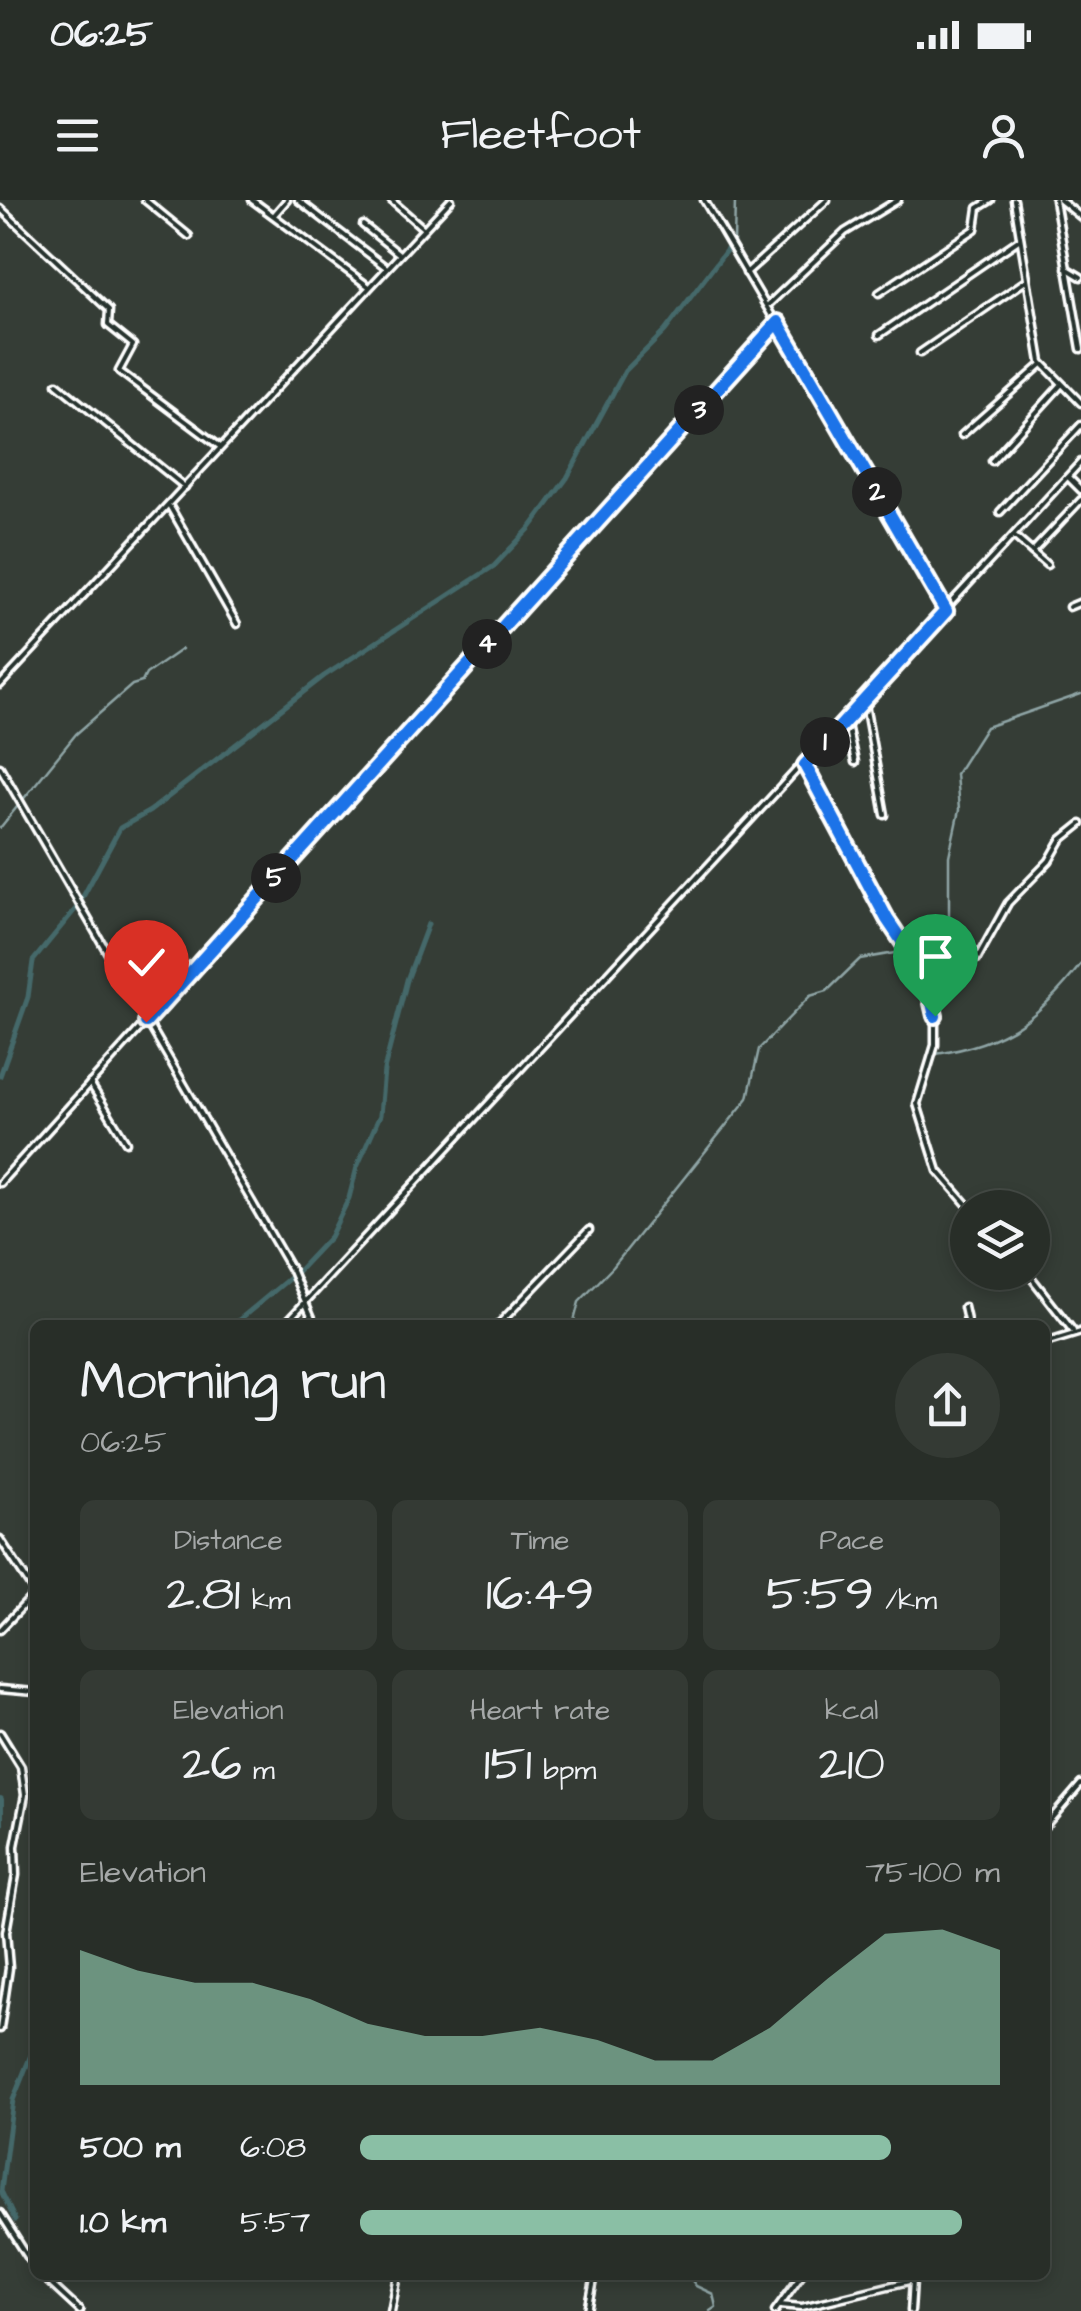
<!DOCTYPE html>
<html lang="en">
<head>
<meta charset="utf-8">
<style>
	body { margin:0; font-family:"Architects Daughter",sans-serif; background:#343a34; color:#f1f3f6; height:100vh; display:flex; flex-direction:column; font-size:38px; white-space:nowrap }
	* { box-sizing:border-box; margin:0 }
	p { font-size:32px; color:#a5a8a8 }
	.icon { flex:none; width:55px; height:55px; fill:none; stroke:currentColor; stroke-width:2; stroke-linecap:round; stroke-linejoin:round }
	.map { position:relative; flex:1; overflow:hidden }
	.sheet { position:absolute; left:30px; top:1120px; width:1020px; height:960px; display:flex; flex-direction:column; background:#282e28; border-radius:15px; box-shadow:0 5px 15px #0003,0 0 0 2px #444a45 }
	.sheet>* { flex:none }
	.fabs { position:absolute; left:950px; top:990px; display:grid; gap:20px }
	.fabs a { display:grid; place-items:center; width:100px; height:100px; border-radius:50%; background:#282e28; box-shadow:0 5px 15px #0003,0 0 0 2px #444a45; font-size:50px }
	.pin { position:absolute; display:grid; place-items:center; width:85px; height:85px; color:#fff; margin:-102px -42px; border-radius:50% 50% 50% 0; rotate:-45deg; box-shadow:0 0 10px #0007 }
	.pin .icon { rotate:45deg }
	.km { position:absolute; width:50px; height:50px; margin:-25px; border-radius:50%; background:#222; color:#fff; font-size:28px; line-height:50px; text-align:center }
	.round { display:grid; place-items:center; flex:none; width:105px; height:105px; border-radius:52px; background:#343a34 }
	.summary { display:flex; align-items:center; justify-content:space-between; height:170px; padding:0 50px }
	h1 { font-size:55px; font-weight:600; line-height:75px }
	.figures { display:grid; grid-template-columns:repeat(3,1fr); gap:15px; height:170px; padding:10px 50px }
	.figures div { display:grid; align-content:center; border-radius:15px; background:#343a34; text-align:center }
	.figures b { font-size:50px; font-weight:600 }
	.figures small { font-size:28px; font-weight:400 }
	.figures p { font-size:28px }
	.chart { height:280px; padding:20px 50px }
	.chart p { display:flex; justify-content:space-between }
	.chart svg { width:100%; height:180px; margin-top:10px; fill:#8abfa5; opacity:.7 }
	ul { padding:0 50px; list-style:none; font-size:32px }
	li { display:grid; grid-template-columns:160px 120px 1fr; align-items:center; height:75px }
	li i { height:25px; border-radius:12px; background:#8abfa5 }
	.status { display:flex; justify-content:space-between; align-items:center; height:70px; padding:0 50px; background:#282e28; direction:ltr }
	.status svg { height:28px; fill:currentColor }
	header { display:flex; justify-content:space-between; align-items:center; height:130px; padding:0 50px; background:#282e28; font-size:45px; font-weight:600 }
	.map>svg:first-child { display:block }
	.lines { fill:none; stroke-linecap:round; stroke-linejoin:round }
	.stream { stroke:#8fa5a6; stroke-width:2.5 }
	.canal { stroke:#45696b; stroke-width:5 }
	.river { stroke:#45696b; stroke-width:8 }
	.minor-casing { stroke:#fff; stroke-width:11 }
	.minor { stroke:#26332d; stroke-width:4 }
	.route-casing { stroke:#fff; stroke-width:20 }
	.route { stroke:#1a73e8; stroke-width:12 }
</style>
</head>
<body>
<div class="status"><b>06:25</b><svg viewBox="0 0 49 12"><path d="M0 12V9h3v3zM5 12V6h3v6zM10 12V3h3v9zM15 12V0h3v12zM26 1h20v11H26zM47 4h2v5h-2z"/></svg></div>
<header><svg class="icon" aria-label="menu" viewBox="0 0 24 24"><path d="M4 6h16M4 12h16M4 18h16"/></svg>Fleetfoot<svg class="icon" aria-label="person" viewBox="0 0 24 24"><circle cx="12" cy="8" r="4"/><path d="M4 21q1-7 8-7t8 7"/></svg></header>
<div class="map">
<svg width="1081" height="2111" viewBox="0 0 1081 2111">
	<rect width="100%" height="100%" fill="#353d36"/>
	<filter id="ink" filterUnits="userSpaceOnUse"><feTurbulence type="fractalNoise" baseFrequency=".01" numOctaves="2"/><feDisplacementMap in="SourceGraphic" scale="20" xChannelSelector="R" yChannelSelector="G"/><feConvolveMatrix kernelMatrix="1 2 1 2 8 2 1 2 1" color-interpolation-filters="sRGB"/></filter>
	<g filter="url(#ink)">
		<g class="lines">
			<g class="stream">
				<polyline points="734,43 735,0"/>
				<polyline points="0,628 76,534 132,485 142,482 146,474 182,449"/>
				<path d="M919 906 936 854C1005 844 1040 817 1081 764"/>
				<polyline points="573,1125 579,1102 613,1067 748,898 759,849 810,796 827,791 860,759 941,745 949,724 949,656 959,610 956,574 986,527 1081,494"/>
				<polyline points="1079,1127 1081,1126"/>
				<polyline points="688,2075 696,2086 713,2094 716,2107 710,2111"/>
			</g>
			<g class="canal">
				<polyline points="0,876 28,797 33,761 78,706 120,628 150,611 324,476 494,366 530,328 567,278 625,171 665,131 728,48"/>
				<polyline points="296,1073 330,1037 349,998 357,967 380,915 384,870 407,780 428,724"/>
				<polyline points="233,1125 292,1076"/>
				<polyline points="15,2020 1,1991 13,1900 35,1845"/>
			</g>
			<polyline class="river" points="0,1600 0,1624"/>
			<defs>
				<g id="minor">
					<polyline points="145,0 189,36"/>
					<polyline points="252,0 368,86"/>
					<polyline points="298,0 387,68"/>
					<polyline points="391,0 424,29"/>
					<polyline points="704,0 945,411"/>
					<polyline points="1014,0 1041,162 1081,203"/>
					<polyline points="1055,0 1081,149"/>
					<polyline points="1060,0 1081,17"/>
					<polyline points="0,8 109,110 108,125 133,145 119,171 219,246"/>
					<polyline points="274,15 287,0"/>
					<polyline points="363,25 398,53"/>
					<polyline points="1066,68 1081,77"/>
					<polyline points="746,73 827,0"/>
					<polyline points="879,93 975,29 978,8 991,0"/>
					<polyline points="769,104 845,32 898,0"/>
					<polyline points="879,135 1020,39"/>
					<polyline points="920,153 1027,80"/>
					<polyline points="57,184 185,287"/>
					<polyline points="962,235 1041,165"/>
					<polyline points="992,261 1061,185"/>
					<polyline points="1068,277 1081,290"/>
					<polyline points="170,307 237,424"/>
					<polyline points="1000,312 1081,225"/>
					<polyline points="1015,337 1047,365"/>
					<polyline points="1032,352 1081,300"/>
					<polyline points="1069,407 1081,402"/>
					<polyline points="0,485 451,0"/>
					<polyline points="864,499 885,615"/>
					<polyline points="846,520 855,562"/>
					<polyline points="805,565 887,719 926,777 935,816 935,845 917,904 938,971 970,1008"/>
					<polyline points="0,567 292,1071 315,1125"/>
					<polyline points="926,777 948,766 977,759 1008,703 1049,661 1061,640 1081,624"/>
					<polyline points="90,883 126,942"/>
					<polyline points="0,983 779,122"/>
					<polyline points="1027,1072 1073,1131"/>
					<polyline points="964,1107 968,1125"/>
					<polyline points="284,1125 1081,262"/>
					<polyline points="498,1125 589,1030"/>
					<polyline points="1045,1143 1081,1132"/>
					<polyline points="0,1339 35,1393"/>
					<polyline points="0,1430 35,1393"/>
					<polyline points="0,1489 35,1492"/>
					<polyline points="0,1533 21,1567 25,1595 15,1646 16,1675 6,1732 9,1768 0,1829"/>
					<polyline points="1045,1626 1081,1584"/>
					<polyline points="0,2013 35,2068"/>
					<polyline points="41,2075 80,2111"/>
					<polyline points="780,2105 802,2107 913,2080 911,2111"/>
					<polyline points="391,2111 398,2075"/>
					<polyline points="588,2111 595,2075"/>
					<polyline points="775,2111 801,2075"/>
				</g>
			</defs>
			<use href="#minor" class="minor-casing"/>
			<use href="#minor" class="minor"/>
		</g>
	</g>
	<g class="lines" filter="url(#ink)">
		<defs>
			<polyline id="route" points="146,822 778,122 946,411 805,565 887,719 926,777 935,816"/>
		</defs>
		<use href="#route" class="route-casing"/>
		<use href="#route" class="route"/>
	</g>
</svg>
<div class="fabs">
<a><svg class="icon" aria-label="layers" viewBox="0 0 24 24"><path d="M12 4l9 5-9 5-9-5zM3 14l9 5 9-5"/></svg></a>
</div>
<div class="pin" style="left:935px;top:816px;background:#1e9e55"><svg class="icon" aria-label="arrive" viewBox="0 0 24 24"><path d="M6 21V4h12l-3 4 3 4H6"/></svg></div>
<div class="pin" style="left:146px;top:822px;background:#d93025"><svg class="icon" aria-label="check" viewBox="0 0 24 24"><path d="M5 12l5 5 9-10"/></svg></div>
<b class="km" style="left:825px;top:542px">1</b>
<b class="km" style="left:877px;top:292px">2</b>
<b class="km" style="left:699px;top:210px">3</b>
<b class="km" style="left:487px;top:444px">4</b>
<b class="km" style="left:276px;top:678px">5</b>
<section class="sheet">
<div class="summary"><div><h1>Morning run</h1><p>06:25</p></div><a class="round"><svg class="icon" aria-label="share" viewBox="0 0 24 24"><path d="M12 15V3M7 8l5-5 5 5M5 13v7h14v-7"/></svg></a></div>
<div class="figures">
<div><p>Distance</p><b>2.81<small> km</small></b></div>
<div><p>Time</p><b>16:49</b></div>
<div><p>Pace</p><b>5:59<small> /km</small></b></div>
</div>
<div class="figures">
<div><p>Elevation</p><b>26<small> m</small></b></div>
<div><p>Heart rate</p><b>151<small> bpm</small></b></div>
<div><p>kcal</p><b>210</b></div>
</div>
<div class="chart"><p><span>Elevation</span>75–100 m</p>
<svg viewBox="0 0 160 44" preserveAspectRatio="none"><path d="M0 44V11L10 16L20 19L30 19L40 23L50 29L60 32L70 32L80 30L90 33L100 38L110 38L120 30L130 18L140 7L150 6L160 11V44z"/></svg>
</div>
<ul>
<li><b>500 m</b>6:08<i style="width:83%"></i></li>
<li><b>1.0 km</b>5:57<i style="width:94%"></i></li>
</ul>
</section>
</div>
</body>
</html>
